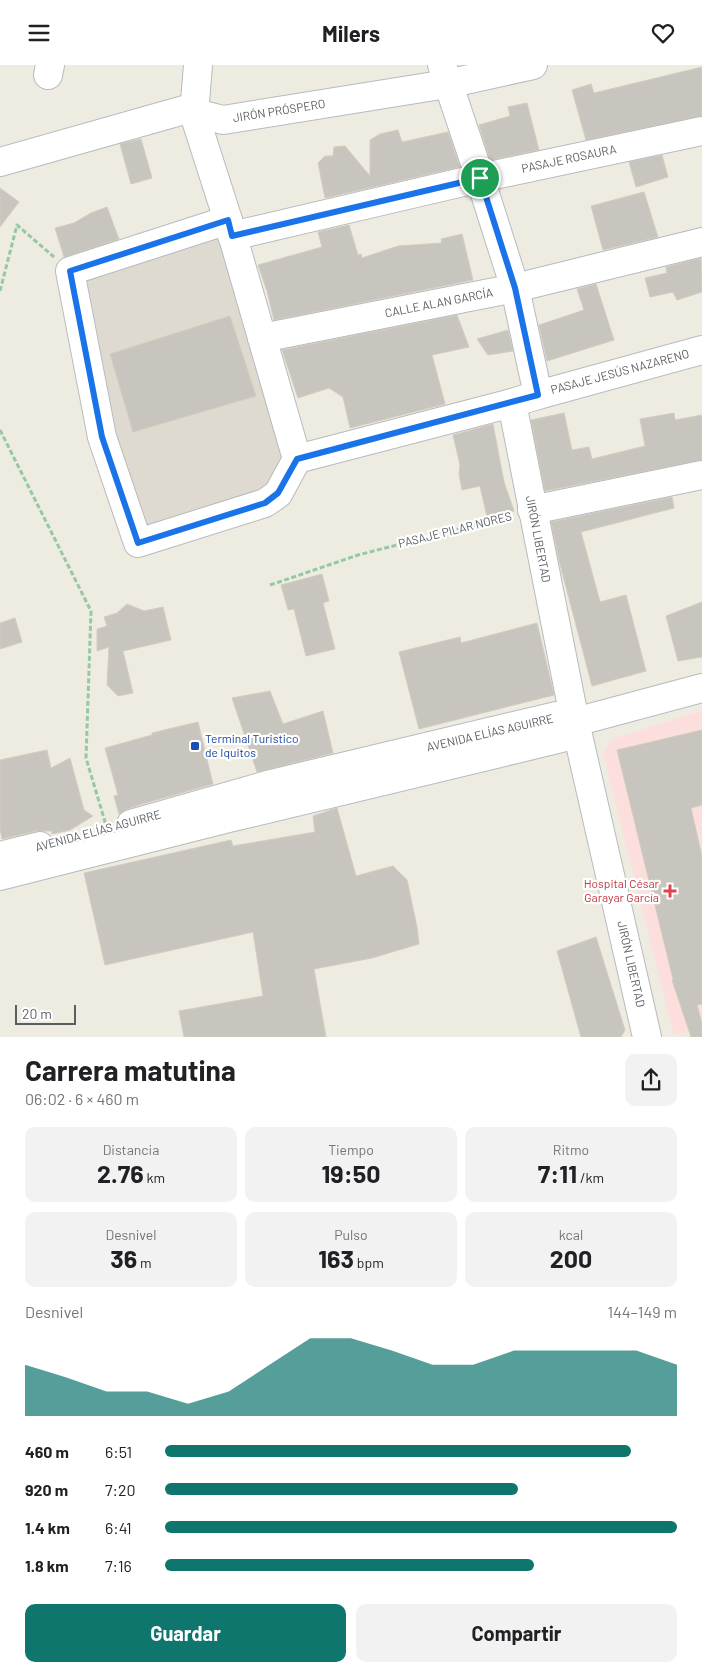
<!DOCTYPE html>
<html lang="es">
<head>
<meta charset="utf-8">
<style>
	body { margin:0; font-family:Barlow,sans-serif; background:#f2f2f2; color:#202124; height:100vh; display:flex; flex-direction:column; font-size:19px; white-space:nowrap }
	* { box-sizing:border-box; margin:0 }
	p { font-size:16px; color:#757577 }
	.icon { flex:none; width:28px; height:28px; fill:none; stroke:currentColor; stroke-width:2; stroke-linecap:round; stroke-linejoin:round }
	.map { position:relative; height:972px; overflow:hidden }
	.sheet { display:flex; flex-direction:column; background:#fff; flex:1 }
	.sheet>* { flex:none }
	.scale { position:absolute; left:15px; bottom:12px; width:61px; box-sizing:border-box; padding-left:5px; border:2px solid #5a5e63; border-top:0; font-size:14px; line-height:18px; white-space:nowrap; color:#5a5e63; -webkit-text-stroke:4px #fff; paint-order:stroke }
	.pin { position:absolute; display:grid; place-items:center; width:42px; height:42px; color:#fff; margin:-21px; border:2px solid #fff; border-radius:50%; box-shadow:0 1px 5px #0007 }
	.round { display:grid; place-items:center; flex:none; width:52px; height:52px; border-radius:10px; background:#f2f2f2 }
	.summary { display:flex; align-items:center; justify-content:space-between; height:85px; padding:0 25px }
	h1 { font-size:28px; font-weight:700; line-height:38px }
	.stats { display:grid; grid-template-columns:repeat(3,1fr); gap:8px; height:85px; padding:5px 25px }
	.stats div { display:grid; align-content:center; border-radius:10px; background:#f2f2f2; text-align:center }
	.stats b { font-size:25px; font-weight:700 }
	.stats small { font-size:14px; font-weight:400 }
	.stats p { font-size:14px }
	.chart { height:140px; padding:10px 25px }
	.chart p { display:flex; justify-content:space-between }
	.chart svg { width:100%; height:90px; margin-top:5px; fill:#0f766e; opacity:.7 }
	.action { display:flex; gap:10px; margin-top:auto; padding:10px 25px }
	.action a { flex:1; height:58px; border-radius:10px; background:#0f766e; color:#fff; font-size:20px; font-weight:700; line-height:58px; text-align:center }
	.action a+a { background:#f2f2f2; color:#202124 }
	ul { padding:0 25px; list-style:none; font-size:16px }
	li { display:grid; grid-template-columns:80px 60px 1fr; align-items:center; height:38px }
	li i { height:12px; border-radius:6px; background:#0f766e }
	header { display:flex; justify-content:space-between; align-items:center; height:65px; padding:0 25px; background:#fff; font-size:22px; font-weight:700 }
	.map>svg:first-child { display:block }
	.education { fill:#dedad0 }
	.medical { fill:#fcdfdc }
	.building { fill:#c8c5be; stroke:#d2cdbf }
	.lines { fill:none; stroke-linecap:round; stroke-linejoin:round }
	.minor-casing { stroke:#b7babf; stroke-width:30 }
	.path { stroke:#95c8a4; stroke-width:3; stroke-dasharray:5 2.5; stroke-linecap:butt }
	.minor { stroke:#fff; stroke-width:28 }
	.route-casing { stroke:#fff; stroke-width:10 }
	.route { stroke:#1a73e8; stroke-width:6 }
	.transit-dot { fill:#1a4fb4; stroke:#fff; stroke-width:2 }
	.health-dot { fill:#e0444e; stroke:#fff; stroke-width:2 }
	.labels { text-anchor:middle; stroke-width:4.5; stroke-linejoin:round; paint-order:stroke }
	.street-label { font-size:12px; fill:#5a5e63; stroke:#fff }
	.transit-label { font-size:12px; fill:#164399; stroke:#fff; text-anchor:start }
	.health-label { font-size:12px; fill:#be3a42; stroke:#fff; text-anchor:end }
</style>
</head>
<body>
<header><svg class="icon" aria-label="menu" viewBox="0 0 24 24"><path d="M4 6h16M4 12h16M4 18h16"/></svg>Milers<svg class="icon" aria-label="heart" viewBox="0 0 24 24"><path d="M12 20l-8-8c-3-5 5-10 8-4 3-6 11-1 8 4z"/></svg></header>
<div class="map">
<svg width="702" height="972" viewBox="0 0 702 972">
	<rect width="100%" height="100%" fill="#eeebe1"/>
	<polygon class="education" points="216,167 290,389 279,420 142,468 112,383 76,215"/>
	<polygon class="medical" points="702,645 702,963 674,970 603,688 611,675"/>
	<g class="building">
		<polygon points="702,2 702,51 586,75 572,25 591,19 594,28"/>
		<polygon points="527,38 539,85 490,95 479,60 510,51 508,42"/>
		<polygon points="398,65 402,77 448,67 460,102 325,133 318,98 325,91 333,91 334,82 345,81 370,111 370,75 380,69"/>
		<polygon points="141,74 152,113 131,119 120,79"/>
		<polygon points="662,90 668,112 636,122 629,97"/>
		<polygon points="0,123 19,137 0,162"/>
		<polygon points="644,127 658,172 603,185 591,141"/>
		<polygon points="107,142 119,174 64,192 55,163 74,158 91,148"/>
		<polygon points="349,160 358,190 361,189 362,193 398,181 442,178 441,174 462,169 473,215 274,255 267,226 258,200 322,182 318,167"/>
		<polygon points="701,193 702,227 677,235 673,227 650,232 645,213 667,208 666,202"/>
		<polygon points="596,219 614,275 547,296 539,260 584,245 577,224"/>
		<polygon points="457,250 469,282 432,290 445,339 350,363 343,332 329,323 298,333 282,285"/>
		<polygon points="230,251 256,331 133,367 110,289"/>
		<polygon points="508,265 513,286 488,290 477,274"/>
		<polygon points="564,348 572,385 589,382 592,394 645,381 640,354 674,348 675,355 702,350 702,395 545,426 531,355"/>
		<polygon points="493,359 504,417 514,446 487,452 480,421 462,425 459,409 460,400 453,370"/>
		<polygon points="672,432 674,443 581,467 600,537 626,530 646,606 592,621 560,499 551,457"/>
		<polygon points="322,509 329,536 323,538 335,584 306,591 294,544 288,545 281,520"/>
		<polygon points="702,537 702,592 678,596 666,551"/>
		<polygon points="127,539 144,546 163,542 171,575 123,586 133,628 118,631 107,620 109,582 97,586 97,564 107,561 104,552 117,548"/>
		<polygon points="15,553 22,577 0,584 0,558"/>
		<polygon points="537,558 554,630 419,664 399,587 460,572 461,578"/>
		<polygon points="270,626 283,659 323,646 333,688 257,707 232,633"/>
		<polygon points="198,657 213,719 142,739 127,744 119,749 114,731 118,730 105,683 152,670 152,668"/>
		<polygon points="702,665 702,740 691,743 702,791 702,939 697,940 702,958 702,972 691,972 672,915 673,914 617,685"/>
		<polygon points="47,685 51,703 70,693 84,745 93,751 70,765 52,769 52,766 36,766 2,774 0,763 0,695"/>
		<polygon points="337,743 356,811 393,801 407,815 417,862 419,879 372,893 314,904 326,972 184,972 179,946 263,931 253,867 105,900 84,808 231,775 233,781 315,767 313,751"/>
		<polygon points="596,872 625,965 621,972 581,972 557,886"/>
	</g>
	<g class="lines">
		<defs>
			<g id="minor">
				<polyline points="198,0 194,49 228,155 297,394"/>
				<polyline points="442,0 480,113 515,223 538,330 512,338 575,657 647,972"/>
				<polyline points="48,10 50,0"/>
				<polyline points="0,97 184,45 223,55 447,19 533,0"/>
				<polyline points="228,155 70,206 102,372 138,478 265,438 278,429 297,394 512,338"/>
				<polyline points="232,171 480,113 702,66"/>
				<polyline points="262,273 515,223 702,177"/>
				<polyline points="538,330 702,285"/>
				<polyline points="532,445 702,410"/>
				<polyline points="575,657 702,623"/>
				<polyline points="131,759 271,719 556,651 575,657"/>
				<polyline points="0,791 40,781"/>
				<polyline points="0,811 229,753 562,673 575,657"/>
			</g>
		</defs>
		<use href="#minor" class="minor-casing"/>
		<g class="path">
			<polyline points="0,226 17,160 54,192"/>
			<polyline points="0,365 91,546 86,693 106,760"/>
			<polyline points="270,520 358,490 510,451"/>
		</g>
		<use href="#minor" class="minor"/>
	</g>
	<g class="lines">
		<defs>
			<polygon id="route" points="480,113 515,223 538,330 297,394 278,428 265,438 138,478 102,372 70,206 228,155 232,171"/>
		</defs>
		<use href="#route" class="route-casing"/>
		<use href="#route" class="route"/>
	</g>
	<rect class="transit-dot" x="190" y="676" width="10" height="10" rx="2.5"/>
	<path class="health-dot" d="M667.5 818.5h5v5h5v5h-5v5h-5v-5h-5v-5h5z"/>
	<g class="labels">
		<g class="street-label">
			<text transform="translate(279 46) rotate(-9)" y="4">JIRÓN PRÓSPERO</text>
			<text transform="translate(569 94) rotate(-12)" y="4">PASAJE ROSAURA</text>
			<text transform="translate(439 238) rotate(-11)" y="4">CALLE ALAN GARCÍA</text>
			<text transform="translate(620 307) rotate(-15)" y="4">PASAJE JESÚS NAZARENO</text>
			<text transform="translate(455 465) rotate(-14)" y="4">PASAJE PILAR NORES</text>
			<text transform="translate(538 474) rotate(79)" y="4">JIRÓN LIBERTAD</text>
			<text transform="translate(490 668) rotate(-13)" y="4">AVENIDA ELÍAS AGUIRRE</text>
			<text transform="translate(98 766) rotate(-15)" y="4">AVENIDA ELÍAS AGUIRRE</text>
			<text transform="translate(631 899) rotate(77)" y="4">JIRÓN LIBERTAD</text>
		</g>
		<g class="transit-label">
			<text x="205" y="678">Terminal Turistico<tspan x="205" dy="14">de Iquitos</tspan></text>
		</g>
		<g class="health-label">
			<text x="659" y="823">Hospital César<tspan x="659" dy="14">Garayar García</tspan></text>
		</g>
	</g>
</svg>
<div class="scale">20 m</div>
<div class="pin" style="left:480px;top:113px;background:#1e9e55"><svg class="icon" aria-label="arrive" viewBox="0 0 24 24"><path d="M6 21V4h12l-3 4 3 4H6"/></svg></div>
</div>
<section class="sheet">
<div class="summary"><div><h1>Carrera matutina</h1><p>06:02 · 6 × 460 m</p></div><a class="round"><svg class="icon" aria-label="share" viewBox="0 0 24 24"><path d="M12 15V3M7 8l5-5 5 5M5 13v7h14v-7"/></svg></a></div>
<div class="stats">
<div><p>Distancia</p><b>2.76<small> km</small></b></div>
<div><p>Tiempo</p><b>19:50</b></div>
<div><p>Ritmo</p><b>7:11<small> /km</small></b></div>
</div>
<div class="stats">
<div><p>Desnivel</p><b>36<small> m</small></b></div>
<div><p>Pulso</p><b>163<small> bpm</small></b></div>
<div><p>kcal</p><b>200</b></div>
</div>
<div class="chart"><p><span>Desnivel</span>144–149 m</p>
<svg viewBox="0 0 160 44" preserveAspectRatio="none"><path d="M0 44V19L10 25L20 32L30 32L40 38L50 32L60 19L70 6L80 6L90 12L100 19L110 19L120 12L130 12L140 12L150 12L160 19V44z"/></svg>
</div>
<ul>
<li><b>460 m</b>6:51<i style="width:91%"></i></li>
<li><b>920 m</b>7:20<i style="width:69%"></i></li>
<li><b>1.4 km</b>6:41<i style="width:100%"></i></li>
<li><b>1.8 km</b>7:16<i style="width:72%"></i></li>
</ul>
<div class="action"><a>Guardar</a><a>Compartir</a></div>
</section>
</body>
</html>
